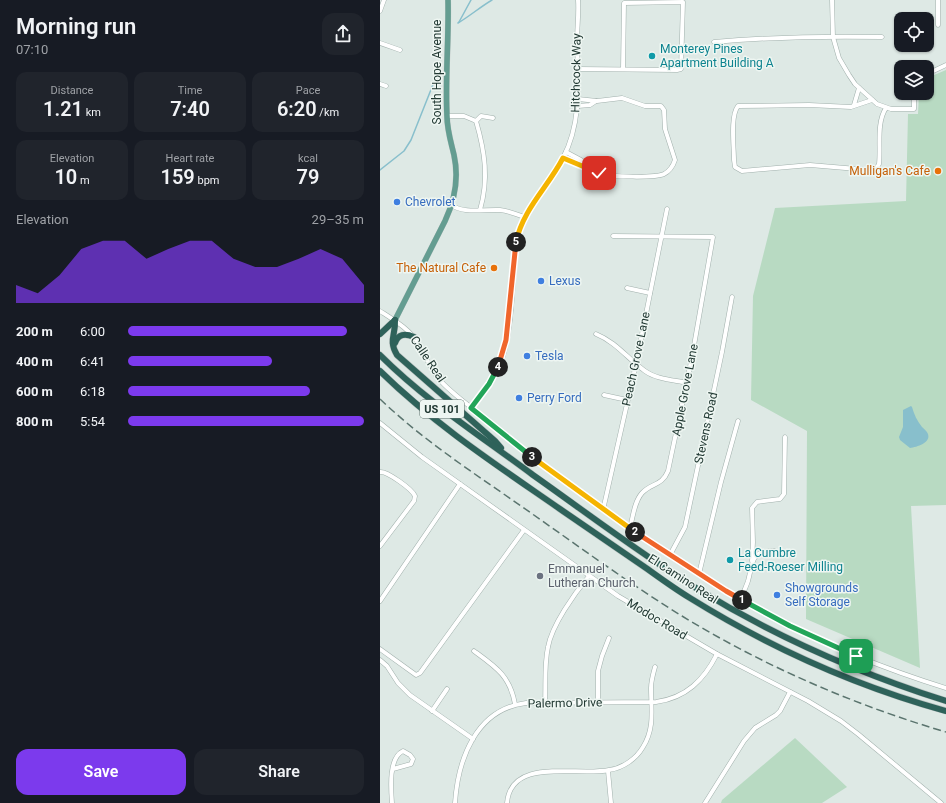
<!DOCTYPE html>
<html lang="en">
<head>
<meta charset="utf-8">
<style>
	body { margin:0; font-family:Roboto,sans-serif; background:#20242c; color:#f1f3f6; height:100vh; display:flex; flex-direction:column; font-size:15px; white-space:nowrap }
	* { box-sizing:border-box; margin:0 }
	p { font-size:13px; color:#9ea1a6 }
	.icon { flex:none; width:22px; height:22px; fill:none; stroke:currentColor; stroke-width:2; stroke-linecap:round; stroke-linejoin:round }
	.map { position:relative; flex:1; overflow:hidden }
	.panel { display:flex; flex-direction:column; background:#171b24; width:380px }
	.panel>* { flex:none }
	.fabs { position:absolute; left:514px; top:12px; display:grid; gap:8px }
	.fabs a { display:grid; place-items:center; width:40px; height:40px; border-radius:8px; background:#171b24; box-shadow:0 1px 3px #0004; font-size:20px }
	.pin { position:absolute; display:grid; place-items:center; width:34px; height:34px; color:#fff; margin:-17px; border-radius:8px; box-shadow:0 2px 6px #0006 }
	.km { position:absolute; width:20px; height:20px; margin:-10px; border-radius:50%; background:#222; color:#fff; font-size:11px; line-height:20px; text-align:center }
	.round { display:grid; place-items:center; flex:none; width:42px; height:42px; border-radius:12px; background:#20242c }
	.head { display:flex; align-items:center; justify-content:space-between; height:68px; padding:0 16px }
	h1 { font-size:22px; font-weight:600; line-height:30px }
	.figures { display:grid; grid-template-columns:repeat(3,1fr); gap:6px; height:68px; padding:4px 16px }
	.figures div { display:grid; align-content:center; border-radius:10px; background:#20242c; text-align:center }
	.figures b { font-size:20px; font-weight:600 }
	.figures small { font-size:11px; font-weight:400 }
	.figures p { font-size:11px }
	.chart { height:112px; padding:8px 16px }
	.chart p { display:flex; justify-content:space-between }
	.chart svg { width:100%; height:72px; margin-top:4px; fill:#7c3aed; opacity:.7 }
	.button { display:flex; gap:8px; margin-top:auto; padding:8px 16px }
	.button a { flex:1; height:46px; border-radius:12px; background:#7c3aed; color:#fff; font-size:16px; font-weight:600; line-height:46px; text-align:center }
	.button a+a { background:#20242c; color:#f1f3f6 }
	ul { padding:0 16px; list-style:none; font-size:13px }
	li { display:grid; grid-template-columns:64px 48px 1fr; align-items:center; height:30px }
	li i { height:10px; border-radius:5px; background:#7c3aed }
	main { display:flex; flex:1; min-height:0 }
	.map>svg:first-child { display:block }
	.green { fill:#b8dac2 }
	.water { fill:#88bfcc }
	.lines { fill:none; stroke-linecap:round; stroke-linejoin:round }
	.stream { stroke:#88bfcc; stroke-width:1.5 }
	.minor-casing { stroke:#a1b0ac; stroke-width:5 }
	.major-casing { stroke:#bcc3c2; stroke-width:6 }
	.highway-casing { stroke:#bcc3c2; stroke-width:7 }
	.minor { stroke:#fff; stroke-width:4 }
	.major { stroke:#649d91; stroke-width:5.5 }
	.highway { stroke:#2e625a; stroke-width:6 }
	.rail { stroke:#5a746e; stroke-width:1.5; stroke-dasharray:8 4; stroke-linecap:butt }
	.split-1-casing { stroke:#fff; stroke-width:8 }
	.split-2-casing { stroke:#fff; stroke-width:8 }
	.split-3-casing { stroke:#fff; stroke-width:8 }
	.split-4-casing { stroke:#fff; stroke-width:8 }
	.split-5-casing { stroke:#fff; stroke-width:8 }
	.split-6-casing { stroke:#fff; stroke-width:8 }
	.split-1 { stroke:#22a559; stroke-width:5 }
	.split-2 { stroke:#f0652b; stroke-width:5 }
	.split-3 { stroke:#f5b400; stroke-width:5 }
	.split-4 { stroke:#22a559; stroke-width:5 }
	.split-5 { stroke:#f0652b; stroke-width:5 }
	.split-6 { stroke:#f5b400; stroke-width:5 }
	.culture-dot { fill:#0f9aa8; stroke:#eef6f2; stroke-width:1.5 }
	.food-dot { fill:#e8710a; stroke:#eef6f2; stroke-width:1.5 }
	.shop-dot { fill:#3f7fe0; stroke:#eef6f2; stroke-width:1.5 }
	.worship-dot { fill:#6b7280; stroke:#eef6f2; stroke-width:1.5 }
	.labels { text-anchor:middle; stroke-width:3; stroke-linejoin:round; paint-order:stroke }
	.shield { fill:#eef6f2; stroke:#5e716c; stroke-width:1 }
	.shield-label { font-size:11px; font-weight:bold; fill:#203832 }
	.culture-label { font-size:12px; fill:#0d838f; stroke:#eef6f2; text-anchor:start }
	.street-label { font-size:12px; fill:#203832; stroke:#eef6f2 }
	.food-label { font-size:12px; fill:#c56008; stroke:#eef6f2; text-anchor:end }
	.shop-label { font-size:12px; fill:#366cbe; stroke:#eef6f2; text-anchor:start }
	.worship-label { font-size:12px; fill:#5b616d; stroke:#eef6f2; text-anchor:start }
</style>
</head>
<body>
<main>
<section class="panel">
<div class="head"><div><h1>Morning run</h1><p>07:10</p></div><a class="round"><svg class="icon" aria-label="share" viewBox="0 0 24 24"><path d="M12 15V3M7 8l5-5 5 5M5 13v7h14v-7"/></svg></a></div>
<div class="figures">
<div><p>Distance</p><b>1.21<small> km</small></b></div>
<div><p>Time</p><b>7:40</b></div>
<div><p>Pace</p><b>6:20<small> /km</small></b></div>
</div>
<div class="figures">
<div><p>Elevation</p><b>10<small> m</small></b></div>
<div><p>Heart rate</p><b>159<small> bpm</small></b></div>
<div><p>kcal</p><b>79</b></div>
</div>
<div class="chart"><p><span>Elevation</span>29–35 m</p>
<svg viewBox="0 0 160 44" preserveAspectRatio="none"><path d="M0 44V33L10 38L20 27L30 11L40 6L50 6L60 17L70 11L80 6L90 6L100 17L110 22L120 22L130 17L140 11L150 17L160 33V44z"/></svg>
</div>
<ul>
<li><b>200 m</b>6:00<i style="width:93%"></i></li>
<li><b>400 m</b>6:41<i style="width:61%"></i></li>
<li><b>600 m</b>6:18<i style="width:77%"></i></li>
<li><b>800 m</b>5:54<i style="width:100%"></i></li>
</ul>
<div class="button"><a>Save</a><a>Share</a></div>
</section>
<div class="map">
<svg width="566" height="803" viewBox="0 0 566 803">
	<rect width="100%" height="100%" fill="#dee9e5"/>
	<g class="green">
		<polygon points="566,70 566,505 531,506 540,668 426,619 427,431 371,400 373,296 395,208 526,201 528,114 538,114 539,93 547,93 547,78"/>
		<polygon points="415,738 467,787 442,803 341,803 342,800"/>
	</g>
	<path class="water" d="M531 406 532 407C534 414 537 421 542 427 544 429 547 431 548 434 551 443 537 447 530 448L520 440 519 437 523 427V410Z"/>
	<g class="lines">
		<g class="stream">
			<polyline points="79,22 91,0"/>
			<path d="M78 23C90 16 100 7 112 0"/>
			<polyline points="0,170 24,151 31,140 54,82"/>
		</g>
		<defs>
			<g id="minor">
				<polyline points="452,0 453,37 459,58 469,75 475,84 497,104 511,109 534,109 534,93"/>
				<polyline points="558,0 558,25"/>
				<polyline points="0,11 4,0"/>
				<path d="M334 42C390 37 446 36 502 37"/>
				<polyline points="0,43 20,50"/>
				<polyline points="198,69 297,70 301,69 303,2 244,3 243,69"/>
				<polyline points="547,74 566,65"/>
				<polyline points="0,84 6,86"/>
				<path d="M492 100 471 107 429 105 358 106C350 116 354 147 354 160L355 167 362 171 430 165 489 170C493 170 497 169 499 164 501 147 496 123 506 108"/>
				<polyline points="474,105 479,88"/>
				<polyline points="198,106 210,105 216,101"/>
				<path d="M67 116H84L96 121C105 152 109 179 100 210"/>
				<polyline points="96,121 101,116 113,118"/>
				<polyline points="186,152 201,160 206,168"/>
				<path d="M183 158C196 164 208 171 221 174 230 177 276 178 284 174 290 171 293 166 295 160L285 129 284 110 281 106H265L242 98 217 101 198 99"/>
				<path d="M72 205C82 214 107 209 120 210 129 211 136 214 144 217"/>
				<path d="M233 236 333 237 312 357 288 471C282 486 271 483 262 493 254 502 253 517 250 528"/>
				<polyline points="247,288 270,293"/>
				<path d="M0 311C14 320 31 330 39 345 46 356 50 368 58 378 68 390 84 402 97 412 161 465 227 515 298 560 327 579 356 598 387 614 444 644 504 669 566 688"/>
				<path d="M216 334C236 342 248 359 265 371 276 379 293 380 307 383"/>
				<polyline points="224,395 247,400"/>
				<path d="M91 408C102 394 113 381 120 365 132 334 132 291 135 257 136 251 136 245 137 239 144 206 169 187 183 158 202 122 198 82 197 42 197 28 199 14 198 0"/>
				<polyline points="0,423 42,457 238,596 337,654 428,701 461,721 478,734 561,803"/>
				<path d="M0 472C7 471 32 489 35 496L34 501 0 546"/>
				<polyline points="223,510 256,364 287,209"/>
				<polyline points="290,555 305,527 342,352 352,297"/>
				<polyline points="372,561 373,542 372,508 377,502 400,499 404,494 405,437"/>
				<polyline points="319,574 341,482 358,421"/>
				<path d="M361 599C363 593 366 587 368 581 373 563 370 550 395 551"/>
				<polyline points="0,601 80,484"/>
				<polyline points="0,649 36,675 40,673 144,530"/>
				<path d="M94 651C116 667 130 676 135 704"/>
				<polyline points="0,660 7,666 18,683 30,695 93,739"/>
				<polyline points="218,702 218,671 222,656 229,638"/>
				<path d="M165 703C166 685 164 665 168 647 172 625 194 594 209 576"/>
				<polyline points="52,711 67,689"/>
				<polyline points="228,771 231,803"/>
				<path d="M12 803C11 790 8 758 23 751L30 755 33 759 31 764 13 769"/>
				<path d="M75 803C78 759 96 709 146 703L276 702C306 698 324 680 337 654"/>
				<path d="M127 803C131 756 198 777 229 770 243 768 256 759 263 747 275 728 271 709 271 688 271 681 273 674 275 667"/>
				<polyline points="325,803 364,741 375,728 396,715 400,711 410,692"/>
			</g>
			<path id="major" d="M15 320 65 221C75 200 79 178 74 155 71 142 67 130 67 116 65 77 69 39 68 0"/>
			<g id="highway">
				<path d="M15 320C16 335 8 340 17 355L115 441 121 448"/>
				<polyline points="0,334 15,320"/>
				<path d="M15 343C18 334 25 333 34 337"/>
				<path d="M0 355C46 401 101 436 153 475 207 513 259 553 316 588 394 636 478 673 566 701"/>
				<path d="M0 371C54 424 118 466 180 509 209 529 237 548 266 568 280 578 295 589 310 598 389 647 476 686 566 711"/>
			</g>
		</defs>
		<use href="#minor" class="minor-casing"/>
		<use href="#major" class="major-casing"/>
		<use href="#highway" class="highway-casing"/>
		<use href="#minor" class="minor"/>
		<use href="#major" class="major"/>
		<use href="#highway" class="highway"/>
		<path class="rail" d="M0 399C46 443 100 477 151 513 201 548 250 584 302 616 384 666 474 705 566 732"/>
	</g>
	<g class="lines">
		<defs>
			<polyline id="split-1" points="362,600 410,626 476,656"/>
			<polyline id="split-2" points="255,532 346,591 362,600"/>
			<polyline id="split-3" points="152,457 255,532"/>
			<polyline id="split-4" points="118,367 109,384 91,408 152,457"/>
			<polyline id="split-5" points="118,367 126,340 136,242"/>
			<path id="split-6" d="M136 242C143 209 168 187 183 158L219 173"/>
		</defs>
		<use href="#split-1" class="split-1-casing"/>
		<use href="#split-2" class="split-2-casing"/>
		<use href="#split-3" class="split-3-casing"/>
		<use href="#split-4" class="split-4-casing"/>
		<use href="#split-5" class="split-5-casing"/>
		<use href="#split-6" class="split-6-casing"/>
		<use href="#split-1" class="split-1"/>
		<use href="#split-2" class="split-2"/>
		<use href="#split-3" class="split-3"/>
		<use href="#split-4" class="split-4"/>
		<use href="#split-5" class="split-5"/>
		<use href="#split-6" class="split-6"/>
	</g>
	<g class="culture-dot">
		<circle cx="272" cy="56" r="4"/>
		<circle cx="350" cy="560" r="4"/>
	</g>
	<g class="food-dot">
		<circle cx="558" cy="171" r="4"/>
		<circle cx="114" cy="268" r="4"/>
	</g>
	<g class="shop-dot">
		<circle cx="17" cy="202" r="4"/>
		<circle cx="161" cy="281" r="4"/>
		<circle cx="147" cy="356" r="4"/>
		<circle cx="139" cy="398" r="4"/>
		<circle cx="397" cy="595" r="4"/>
	</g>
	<circle class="worship-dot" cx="160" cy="576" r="4"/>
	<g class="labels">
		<rect class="shield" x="40" y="400" width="44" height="18" rx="3"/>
		<g class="shield-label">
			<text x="62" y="413">US 101</text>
		</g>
		<g class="culture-label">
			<text x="280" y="53">Monterey Pines<tspan x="280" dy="14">Apartment Building A</tspan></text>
			<text x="358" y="557">La Cumbre<tspan x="358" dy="14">Feed-Roeser Milling</tspan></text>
		</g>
		<g class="street-label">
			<text transform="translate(57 72) rotate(-90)" y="4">South Hope Avenue</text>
			<text transform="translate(196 73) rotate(-89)" y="4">Hitchcock Way</text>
			<text transform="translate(48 359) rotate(56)" y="4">Calle Real</text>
			<text transform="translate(256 359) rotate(-78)" y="4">Peach Grove Lane</text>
			<text transform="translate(305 390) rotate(-79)" y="4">Apple Grove Lane</text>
			<text transform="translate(326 428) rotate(-78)" y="4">Stevens Road</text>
			<text transform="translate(303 579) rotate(33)" y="4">El Camino Real</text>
			<text transform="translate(277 619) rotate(31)" y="4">Modoc Road</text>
			<text transform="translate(185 703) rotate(-1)" y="4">Palermo Drive</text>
		</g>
		<g class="food-label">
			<text x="550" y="175">Mulligan's Cafe</text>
			<text x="106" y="272">The Natural Cafe</text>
		</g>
		<g class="shop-label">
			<text x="25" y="206">Chevrolet</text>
			<text x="169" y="285">Lexus</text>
			<text x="155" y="360">Tesla</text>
			<text x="147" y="402">Perry Ford</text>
			<text x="405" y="592">Showgrounds<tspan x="405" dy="14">Self Storage</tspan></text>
		</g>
		<g class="worship-label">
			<text x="168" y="573">Emmanuel<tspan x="168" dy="14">Lutheran Church</tspan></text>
		</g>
	</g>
</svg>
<div class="fabs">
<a><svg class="icon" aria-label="locate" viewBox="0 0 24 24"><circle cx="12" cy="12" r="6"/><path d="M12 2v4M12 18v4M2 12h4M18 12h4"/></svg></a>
<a><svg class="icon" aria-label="layers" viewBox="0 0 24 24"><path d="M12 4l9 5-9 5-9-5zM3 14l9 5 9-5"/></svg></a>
</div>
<div class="pin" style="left:476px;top:656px;background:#1e9e55"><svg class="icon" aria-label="arrive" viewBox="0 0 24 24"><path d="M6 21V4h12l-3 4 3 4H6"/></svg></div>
<div class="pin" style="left:219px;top:173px;background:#d93025"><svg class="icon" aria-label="check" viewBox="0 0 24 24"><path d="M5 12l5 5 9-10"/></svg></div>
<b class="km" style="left:362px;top:600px">1</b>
<b class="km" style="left:255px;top:532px">2</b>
<b class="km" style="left:152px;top:457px">3</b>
<b class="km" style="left:118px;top:367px">4</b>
<b class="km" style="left:136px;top:242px">5</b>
</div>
</main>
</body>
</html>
